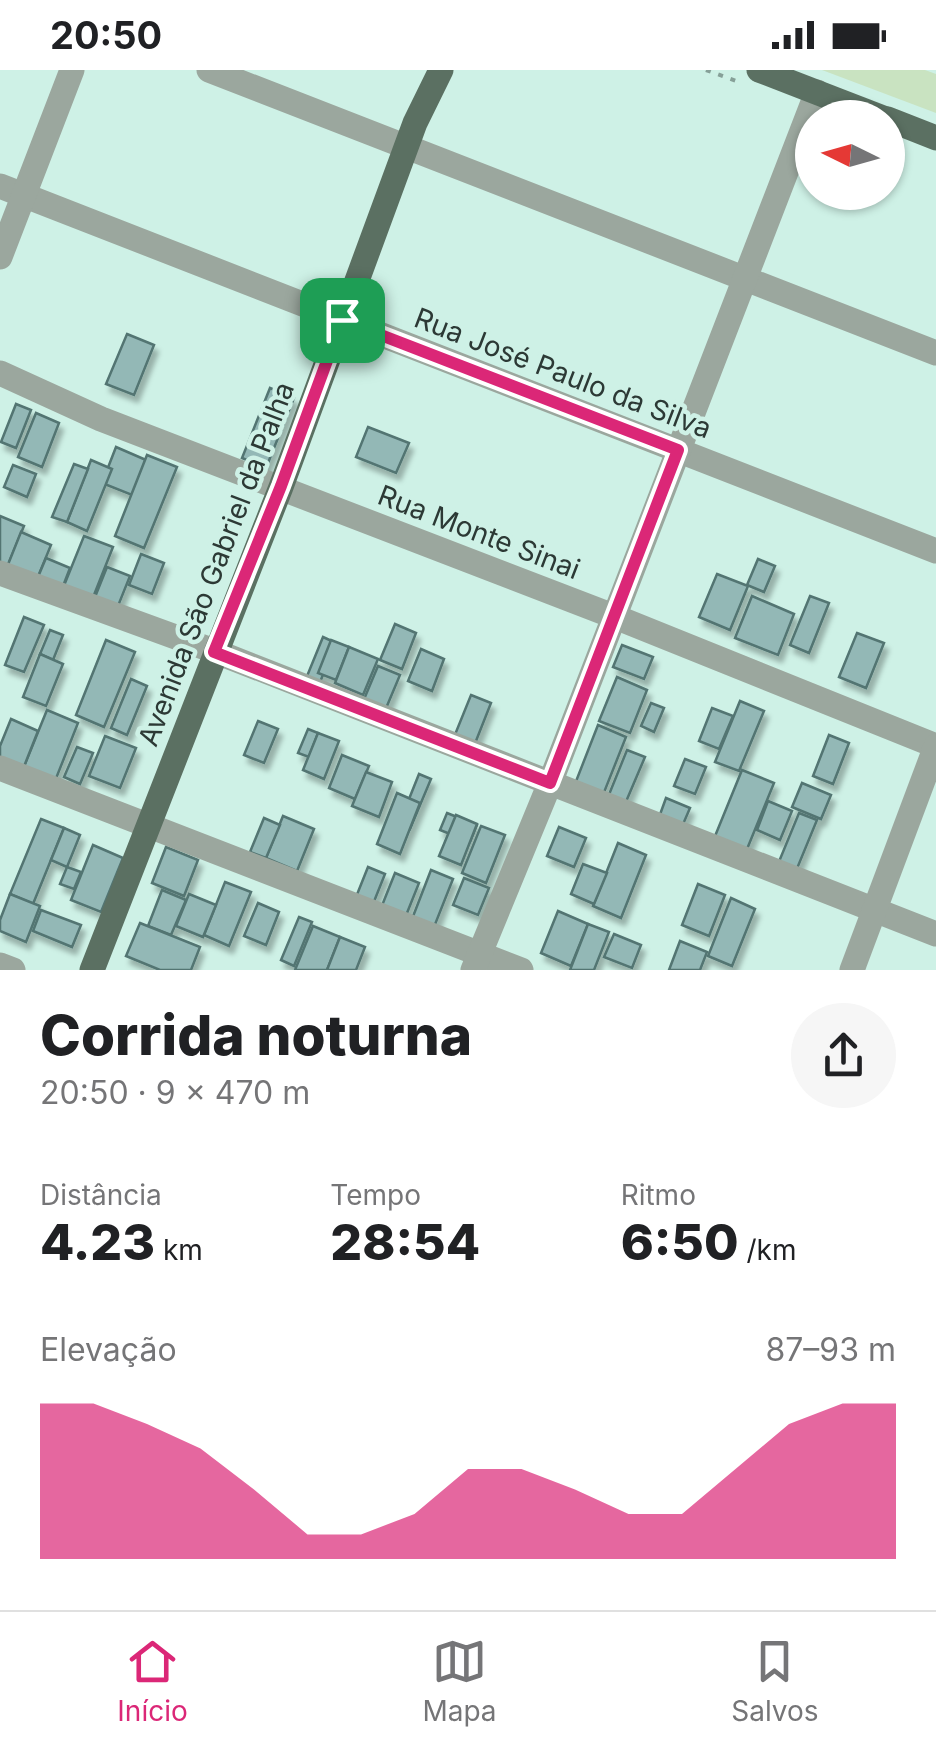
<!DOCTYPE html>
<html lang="pt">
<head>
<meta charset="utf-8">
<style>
	body { margin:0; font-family:Inter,sans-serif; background:#f6f6f6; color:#202124; height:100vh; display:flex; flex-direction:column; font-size:38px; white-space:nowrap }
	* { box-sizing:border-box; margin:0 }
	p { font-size:32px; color:#757577 }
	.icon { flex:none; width:55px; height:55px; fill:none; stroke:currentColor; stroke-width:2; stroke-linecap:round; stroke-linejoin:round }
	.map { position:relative; height:900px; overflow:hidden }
	.drawer { display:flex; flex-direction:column; background:#fff; flex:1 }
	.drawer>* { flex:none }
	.needle { width:65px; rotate:275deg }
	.controls { position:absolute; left:795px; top:30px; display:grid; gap:20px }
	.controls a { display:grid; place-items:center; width:110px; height:110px; border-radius:50%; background:#fff; box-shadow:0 2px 8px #0004; font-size:50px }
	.pin { position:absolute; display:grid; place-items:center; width:85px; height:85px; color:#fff; margin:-42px; border-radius:20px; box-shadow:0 5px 15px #0006 }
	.round { display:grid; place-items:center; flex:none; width:105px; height:105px; border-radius:52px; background:#f6f6f6 }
	.headline { display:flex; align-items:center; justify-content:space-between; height:170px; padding:0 40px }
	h1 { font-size:55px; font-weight:800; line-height:75px }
	.metrics { display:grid; grid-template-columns:repeat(3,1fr); gap:15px; height:170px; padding:10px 40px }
	.metrics div { display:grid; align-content:center }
	.metrics b { font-size:50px; font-weight:800 }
	.metrics small { font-size:28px; font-weight:400 }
	.metrics p { font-size:28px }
	.chart { height:280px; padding:20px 40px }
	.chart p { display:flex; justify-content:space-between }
	.chart svg { width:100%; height:180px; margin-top:10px; fill:#db2777; opacity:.7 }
	.status { display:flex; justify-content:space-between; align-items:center; height:70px; padding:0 50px; background:#fff; direction:ltr }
	.status svg { height:28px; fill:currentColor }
	.tabs { display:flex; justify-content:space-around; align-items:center; height:140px; border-top:2px solid #e0e0e0; background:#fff; font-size:28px; color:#757577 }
	.tabs a { display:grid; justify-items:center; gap:5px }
	.tabs .current { color:#db2777 }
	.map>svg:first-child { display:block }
	.grass { fill:#c9e3c1 }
	.building { fill:#93b8b6; stroke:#527472; stroke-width:2.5; filter:url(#shadow) }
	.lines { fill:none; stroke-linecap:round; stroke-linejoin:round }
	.path { stroke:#86a098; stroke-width:4; stroke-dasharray:5 8; stroke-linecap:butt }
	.minor { stroke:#9ba79e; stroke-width:25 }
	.major { stroke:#5b7062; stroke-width:25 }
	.route-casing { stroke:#fff; stroke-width:20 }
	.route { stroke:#db2777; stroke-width:12 }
	.labels { text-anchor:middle; stroke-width:9; stroke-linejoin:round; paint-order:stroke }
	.street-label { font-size:28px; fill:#2c3935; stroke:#cef1e6 }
</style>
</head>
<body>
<div class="status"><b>20:50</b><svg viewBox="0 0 49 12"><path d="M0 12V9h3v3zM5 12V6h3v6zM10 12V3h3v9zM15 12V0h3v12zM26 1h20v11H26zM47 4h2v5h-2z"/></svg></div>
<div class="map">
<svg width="936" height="900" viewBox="0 0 936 900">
	<defs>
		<filter id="shadow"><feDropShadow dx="4" dy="7" stdDeviation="2.5" flood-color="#0004"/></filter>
	</defs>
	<rect width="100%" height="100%" fill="#cef1e6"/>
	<polygon class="grass" points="822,0 925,0 936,4 936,43"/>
	<g class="building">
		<polygon points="127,264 154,275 134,325 106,314"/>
		<polygon points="270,318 294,328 266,398 242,388"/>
		<polygon points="16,334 31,340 16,378 1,372"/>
		<polygon points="36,343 59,353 42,397 18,387"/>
		<polygon points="368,357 409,373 396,403 356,387"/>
		<polygon points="116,377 146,390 132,425 102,413"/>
		<polygon points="147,385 177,397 144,478 115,466"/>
		<polygon points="91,390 112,399 87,461 67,452"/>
		<polygon points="74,394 88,399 67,452 52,447"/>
		<polygon points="13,395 36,404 27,427 4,417"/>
		<polygon points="0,446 24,456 5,502 0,500"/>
		<polygon points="21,462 51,475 35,514 5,502"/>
		<polygon points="84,466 113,477 92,530 63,518"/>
		<polygon points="141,484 164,493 152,524 129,515"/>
		<polygon points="46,488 70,498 60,524 35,514"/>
		<polygon points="758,489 775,496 764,522 747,515"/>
		<polygon points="107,497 130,506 116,541 93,532"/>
		<polygon points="717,504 748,516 730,560 699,547"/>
		<polygon points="752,526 794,544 778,585 735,568"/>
		<polygon points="810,526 829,533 809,583 790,575"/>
		<polygon points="24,547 44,555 24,602 5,595"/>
		<polygon points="395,554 416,563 402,599 380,590"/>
		<polygon points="50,560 63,565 53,590 40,584"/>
		<polygon points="857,563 884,573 866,618 839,607"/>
		<polygon points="323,567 336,573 318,617 305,611"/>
		<polygon points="106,570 135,582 104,657 76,645"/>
		<polygon points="331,570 349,577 336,610 318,603"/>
		<polygon points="622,575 653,587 644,609 613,597"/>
		<polygon points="349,577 378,589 363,625 335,613"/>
		<polygon points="421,579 444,589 432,621 408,611"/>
		<polygon points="40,584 63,594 46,636 23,627"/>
		<polygon points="378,596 400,605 384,643 362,634"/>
		<polygon points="617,607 647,620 630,663 599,651"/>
		<polygon points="131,609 147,616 127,665 111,658"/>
		<polygon points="471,625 491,633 474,676 454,667"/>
		<polygon points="740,631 764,641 739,701 715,692"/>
		<polygon points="651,633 664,638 654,662 641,656"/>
		<polygon points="712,638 733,646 719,679 699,671"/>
		<polygon points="47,640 78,653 55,711 23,699"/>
		<polygon points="11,649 38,661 23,699 0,689 0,676"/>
		<polygon points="258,651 278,659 264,693 244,685"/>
		<polygon points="598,655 626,667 601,730 573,719"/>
		<polygon points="308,659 318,663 309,687 298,683"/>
		<polygon points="318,663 339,671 324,709 303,700"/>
		<polygon points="829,665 849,673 833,714 813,706"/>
		<polygon points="105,666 136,678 120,718 89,706"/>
		<polygon points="77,677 93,683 80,714 64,707"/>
		<polygon points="627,680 645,687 625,734 608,727"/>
		<polygon points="342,685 369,696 355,729 329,718"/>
		<polygon points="685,689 706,697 695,724 674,716"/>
		<polygon points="742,700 774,713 745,784 713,771"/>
		<polygon points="366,702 392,712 379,747 352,736"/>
		<polygon points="419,704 431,709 410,759 399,754"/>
		<polygon points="802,713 831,725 821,749 792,737"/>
		<polygon points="397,723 420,733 400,784 377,774"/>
		<polygon points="666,728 690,738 681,759 658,750"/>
		<polygon points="768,731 792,741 780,770 757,760"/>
		<polygon points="447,743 477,755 470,772 440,760"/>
		<polygon points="799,743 817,750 796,801 778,794"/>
		<polygon points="456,745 477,754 461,795 439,786"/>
		<polygon points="283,746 314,759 297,801 266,788"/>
		<polygon points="264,748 280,755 266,788 250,782"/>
		<polygon points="41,749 64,758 33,834 10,824"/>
		<polygon points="481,756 505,765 486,813 462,803"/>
		<polygon points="559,757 586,768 574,797 547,786"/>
		<polygon points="64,758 80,765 67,797 51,790"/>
		<polygon points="618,773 646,785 621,848 593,836"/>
		<polygon points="93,775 123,788 101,842 71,830"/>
		<polygon points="166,777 198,790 184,826 152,813"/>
		<polygon points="583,794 607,803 594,834 571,824"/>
		<polygon points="67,797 81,802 74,819 60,814"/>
		<polygon points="368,797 385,804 373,834 356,827"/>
		<polygon points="431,800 453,809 434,857 412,849"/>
		<polygon points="395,803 419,813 405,848 381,838"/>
		<polygon points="464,808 489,818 478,845 453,835"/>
		<polygon points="225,812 251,822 229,876 204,865"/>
		<polygon points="698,814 725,825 709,866 682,855"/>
		<polygon points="162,820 186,830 171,865 148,856"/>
		<polygon points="10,824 40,836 26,872 0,861 0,850"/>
		<polygon points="189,824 216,835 203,867 176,856"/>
		<polygon points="731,828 755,839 732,896 708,886"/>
		<polygon points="258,833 279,842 266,875 244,866"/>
		<polygon points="41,840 81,855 72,877 33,861"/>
		<polygon points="558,841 588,854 571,896 541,883"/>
		<polygon points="299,847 312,852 294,896 281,890"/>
		<polygon points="140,853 200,877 191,900 160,900 126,886"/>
		<polygon points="588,854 609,862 594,900 570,900"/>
		<polygon points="313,856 340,867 327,900 295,900"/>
		<polygon points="614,864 641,875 632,898 604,887"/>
		<polygon points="340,867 365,877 356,900 327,900"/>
		<polygon points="680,871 707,882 700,900 669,900"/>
	</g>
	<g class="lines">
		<polyline class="path" points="706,0 742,13"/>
		<g class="minor">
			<polyline points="209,0 936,283"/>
			<polyline points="0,116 936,481"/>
			<polyline points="0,187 72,0"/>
			<polyline points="0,303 101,349 613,546 936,676"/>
			<polyline points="0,503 214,581 936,864"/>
			<polyline points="0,698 521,900"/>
			<polyline points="0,895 13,900"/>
			<polyline points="473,900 550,713 817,22"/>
			<polyline points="852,900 936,676"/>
		</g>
		<g class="major">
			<polyline points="759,0 883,48"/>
			<polyline points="888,49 936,68"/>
			<polyline points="92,900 281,417 415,53 441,0"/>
		</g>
	</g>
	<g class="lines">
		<defs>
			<polygon id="route" points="342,250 678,380 550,713 214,582 281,416"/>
		</defs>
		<use href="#route" class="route-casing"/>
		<use href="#route" class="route"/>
	</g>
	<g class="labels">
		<g class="street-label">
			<text transform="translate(563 303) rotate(21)" y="10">Rua José Paulo da Silva</text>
			<text transform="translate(479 462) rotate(21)" y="10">Rua Monte Sinai</text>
			<text transform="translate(216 494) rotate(-69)" y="10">Avenida São Gabriel da Palha</text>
		</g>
	</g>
</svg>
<div class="controls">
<a><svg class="needle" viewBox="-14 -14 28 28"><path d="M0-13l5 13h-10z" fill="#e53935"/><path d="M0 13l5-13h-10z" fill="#757577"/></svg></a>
</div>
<div class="pin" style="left:342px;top:250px;background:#1e9e55"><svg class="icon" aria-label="arrive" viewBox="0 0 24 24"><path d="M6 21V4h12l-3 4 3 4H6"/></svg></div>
</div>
<section class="drawer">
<div class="headline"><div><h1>Corrida noturna</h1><p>20:50 · 9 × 470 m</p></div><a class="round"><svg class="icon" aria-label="share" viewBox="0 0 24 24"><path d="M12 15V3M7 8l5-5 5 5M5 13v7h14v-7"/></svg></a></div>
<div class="metrics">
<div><p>Distância</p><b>4.23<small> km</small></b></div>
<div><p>Tempo</p><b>28:54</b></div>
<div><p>Ritmo</p><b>6:50<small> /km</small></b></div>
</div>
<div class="chart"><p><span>Elevação</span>87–93 m</p>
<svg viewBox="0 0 160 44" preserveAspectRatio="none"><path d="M0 44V6L10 6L20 11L30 17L40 27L50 38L60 38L70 33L80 22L90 22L100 27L110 33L120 33L130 22L140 11L150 6L160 6V44z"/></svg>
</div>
</section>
<nav class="tabs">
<a class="current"><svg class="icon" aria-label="home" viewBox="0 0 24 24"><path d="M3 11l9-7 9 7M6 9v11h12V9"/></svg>Início</a>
<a><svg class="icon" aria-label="map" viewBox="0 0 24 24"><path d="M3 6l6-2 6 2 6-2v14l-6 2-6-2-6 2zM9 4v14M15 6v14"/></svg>Mapa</a>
<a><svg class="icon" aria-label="saved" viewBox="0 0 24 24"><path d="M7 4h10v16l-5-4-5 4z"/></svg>Salvos</a>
</nav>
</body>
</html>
